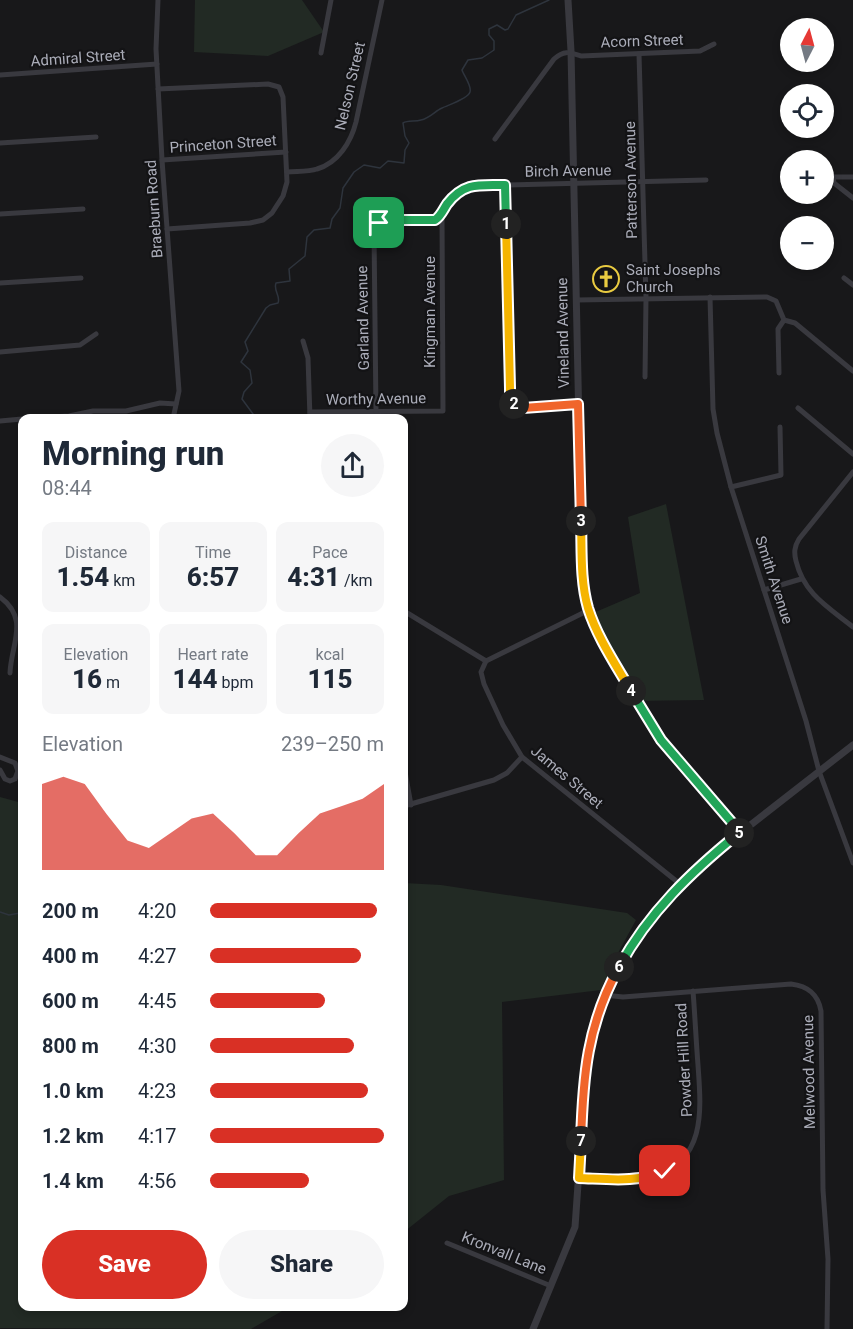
<!DOCTYPE html>
<html lang="en">
<head>
<meta charset="utf-8">
<style>
	body { margin:0; font-family:Roboto,sans-serif; background:#f6f6f7; color:#1f2937; height:100vh; display:flex; flex-direction:column; font-size:22px; white-space:nowrap }
	* { box-sizing:border-box; margin:0 }
	p { font-size:20px; color:#747a83 }
	.icon { flex:none; width:33px; height:33px; fill:none; stroke:currentColor; stroke-width:2; stroke-linecap:round; stroke-linejoin:round }
	.map { position:relative; flex:1; overflow:hidden }
	.side { position:absolute; left:18px; top:414px; width:390px; height:897px; display:flex; flex-direction:column; background:#fff; border-radius:12px; box-shadow:0 3px 9px #0003 }
	.side>* { flex:none }
	.needle { width:39px; rotate:6deg }
	.controls { position:absolute; left:780px; top:18px; display:grid; gap:12px }
	.controls a { display:grid; place-items:center; width:54px; height:54px; border-radius:50%; background:#fff; box-shadow:0 3px 9px #0003; font-size:30px }
	.pin { position:absolute; display:grid; place-items:center; width:51px; height:51px; color:#fff; margin:-26px; border-radius:12px; box-shadow:0 3px 9px #0006 }
	.km { position:absolute; width:30px; height:30px; margin:-15px; border-radius:50%; background:#222; color:#fff; font-size:16px; line-height:30px; text-align:center }
	.round { display:grid; place-items:center; flex:none; width:63px; height:63px; border-radius:32px; background:#f6f6f7 }
	.overview { display:flex; align-items:center; justify-content:space-between; height:102px; padding:0 24px }
	h1 { font-size:33px; font-weight:800; line-height:45px }
	.figures { display:grid; grid-template-columns:repeat(3,1fr); gap:9px; height:102px; padding:6px 24px }
	.figures div { display:grid; align-content:center; border-radius:12px; background:#f6f6f7; text-align:center }
	.figures b { font-size:26px; font-weight:800 }
	.figures small { font-size:16px; font-weight:400 }
	.figures p { font-size:16px }
	.chart { height:168px; padding:12px 24px }
	.chart p { display:flex; justify-content:space-between }
	.chart svg { width:100%; height:108px; margin-top:6px; fill:#d93025; opacity:.7 }
	.button { display:flex; gap:12px; margin-top:auto; padding:12px 24px }
	.button a { flex:1; height:69px; border-radius:36px; background:#d93025; color:#fff; font-size:24px; font-weight:800; line-height:69px; text-align:center }
	.button a+a { background:#f6f6f7; color:#1f2937 }
	ul { padding:0 24px; list-style:none; font-size:20px }
	li { display:grid; grid-template-columns:96px 72px 1fr; align-items:center; height:45px }
	li i { height:15px; border-radius:8px; background:#d93025 }
	.map>svg:first-child { display:block }
	.green { fill:#222a24 }
	.lines { fill:none; stroke-linecap:round; stroke-linejoin:round }
	.stream { stroke:#2e343d; stroke-width:1.5 }
	.minor { stroke:#39393f; stroke-width:5 }
	.tertiary { stroke:#39393f; stroke-width:7 }
	.split-1-casing { stroke:#fff; stroke-width:12 }
	.split-2-casing { stroke:#fff; stroke-width:12 }
	.split-3-casing { stroke:#fff; stroke-width:12 }
	.split-4-casing { stroke:#fff; stroke-width:12 }
	.split-5-casing { stroke:#fff; stroke-width:12 }
	.split-6-casing { stroke:#fff; stroke-width:12 }
	.split-7-casing { stroke:#fff; stroke-width:12 }
	.split-8-casing { stroke:#fff; stroke-width:12 }
	.split-1 { stroke:#22a559; stroke-width:8 }
	.split-2 { stroke:#f5b400; stroke-width:8 }
	.split-3 { stroke:#f0652b; stroke-width:8 }
	.split-4 { stroke:#f5b400; stroke-width:8 }
	.split-5 { stroke:#22a559; stroke-width:8 }
	.split-6 { stroke:#22a559; stroke-width:8 }
	.split-7 { stroke:#f0652b; stroke-width:8 }
	.split-8 { stroke:#f5b400; stroke-width:8 }
	.labels { text-anchor:middle; stroke-width:4.5; stroke-linejoin:round; paint-order:stroke }
	.street-label { font-size:15px; fill:#abadb9; stroke:#131315 }
	.poi-label { font-size:15px; fill:#abadb9; stroke:#131315; text-anchor:start }
</style>
</head>
<body>
<div class="map">
<svg width="853" height="1329" viewBox="0 0 853 1329">
	<rect width="100%" height="100%" fill="#18181a"/>
	<g class="green">
		<polygon points="195,0 302,0 324,32 268,56 194,52"/>
		<polygon points="666,504 704,700 628,701 608,651 584,617 640,593 628,517"/>
		<polygon points="0,797 22,803 22,1306 289,1307 251,1329 0,1328"/>
		<polygon points="404,883 441,885 627,913 636,920 612,964 601,990 502,1002 504,1180 449,1196 404,1232"/>
	</g>
	<g class="lines">
		<g class="stream">
			<path d="M256 418 242 399 244 392 252 383 250 370 241 362 248 351 245 342 266 308 270 305 278 303C281 296 273 291 276 283L290 281 289 269 305 256 307 237 314 230 330 228 332 219 340 208 343 188 354 172 364 165 380 168 388 161 404 163 405 150 409 143 405 136 403 123C408 120 415 122 421 120 430 118 435 111 442 108 448 105 468 99 470 92 472 86 464 76 462 70L468 60 482 58 494 50V41L489 35V29L497 25 505 30 508 29 516 15 549 0"/>
			<polyline points="0,912 9,915 20,913 22,910"/>
		</g>
		<g class="minor">
			<polyline points="158,0 156,49 162,160 179,391 174,414"/>
			<polyline points="321,53 331,0"/>
			<polyline points="639,54 646,298 645,377"/>
			<polyline points="0,75 157,64"/>
			<polyline points="158,89 268,84 279,87 283,97 287,182 283,196 272,213 263,220 250,223 167,229"/>
			<path d="M495 139 554 59C564 50 569 52 581 56L700 51 714 44"/>
			<polyline points="0,143 96,137"/>
			<polyline points="162,160 286,152"/>
			<path d="M287 172C297 171 308 172 317 169 338 163 351 142 356 122L382 0"/>
			<polyline points="824,177 853,177"/>
			<polyline points="833,177 834,183 853,198"/>
			<polyline points="505,185 510,397 512,402 518,407 578,404"/>
			<polyline points="0,214 83,209"/>
			<polyline points="844,278 853,285"/>
			<polyline points="0,283 81,278"/>
			<polyline points="710,297 713,409 717,433 731,487 806,721 819,771 853,863"/>
			<polyline points="576,300 767,297 776,301 784,320"/>
			<polyline points="784,320 795,323 853,371"/>
			<polyline points="303,341 308,358 310,418"/>
			<polyline points="0,352 80,345 96,334"/>
			<polyline points="779,373 778,329 784,320"/>
			<polyline points="798,408 853,454"/>
			<polyline points="310,412 443,411 442,216"/>
			<path d="M376 412 374 232 379 223 388 221 439 219C446 206 454 190 470 186L706 180"/>
			<polyline points="35,418 69,416 93,411 126,411 160,403 176,404"/>
			<polyline points="0,421 22,419"/>
			<path d="M853 472 799 539C794 547 794 553 796 561 804 594 828 607 853 627"/>
			<polyline points="731,487 781,475 780,427"/>
			<polyline points="764,590 801,579"/>
			<path d="M0 597C30 619 11 644 10 673"/>
			<polyline points="404,611 486,661 589,610"/>
			<polyline points="486,661 481,672 484,684 503,725 522,757 680,884"/>
			<polyline points="0,757 15,763 18,771 15,779 10,781 5,779 0,770"/>
			<polyline points="404,766 411,805"/>
			<polyline points="404,806 494,780 507,773 522,757"/>
			<path d="M604 995 623 997 791 984C808 986 818 994 821 1011L823 1190 828 1259 827 1329"/>
			<path d="M579 1178C603 1179 630 1182 653 1176 707 1161 701 1108 698 1065 696 1040 695 1016 693 991"/>
			<polyline points="447,1243 551,1286"/>
		</g>
		<g class="tertiary">
			<polyline points="568,0 571,51 582,567 587,601 591,616 645,718 661,740 740,832"/>
			<polyline points="533,1329 575,1227 587,1057 604,995 622,961 643,927 680,884 707,859 853,745"/>
		</g>
	</g>
	<g class="lines">
		<defs>
			<path id="split-1" d="M379 223 388 220H435C441 216 443 210 447 204 464 182 479 185 505 185L506 224"/>
			<polyline id="split-2" points="506,224 510,388 510,397 514,404"/>
			<polyline id="split-3" points="514,404 523,408 578,404 581,521"/>
			<path id="split-4" d="M581 521C582 549 580 580 588 608 597 637 616 665 631 691"/>
			<polyline id="split-5" points="631,691 661,740 740,832 739,833"/>
			<path id="split-6" d="M619 967C649 912 691 872 739 833"/>
			<path id="split-7" d="M581 1141C583 1076 587 1025 619 967"/>
			<path id="split-8" d="M581 1141 579 1178C608 1179 638 1183 665 1171"/>
		</defs>
		<use href="#split-1" class="split-1-casing"/>
		<use href="#split-2" class="split-2-casing"/>
		<use href="#split-3" class="split-3-casing"/>
		<use href="#split-4" class="split-4-casing"/>
		<use href="#split-5" class="split-5-casing"/>
		<use href="#split-6" class="split-6-casing"/>
		<use href="#split-7" class="split-7-casing"/>
		<use href="#split-8" class="split-8-casing"/>
		<use href="#split-1" class="split-1"/>
		<use href="#split-2" class="split-2"/>
		<use href="#split-3" class="split-3"/>
		<use href="#split-4" class="split-4"/>
		<use href="#split-5" class="split-5"/>
		<use href="#split-6" class="split-6"/>
		<use href="#split-7" class="split-7"/>
		<use href="#split-8" class="split-8"/>
	</g>
	<defs>
		<symbol id="church-ring" viewBox="-11 -11 22 22"><circle r="9.5" fill="#131315" stroke="#e9cb41" stroke-width="1.5"/><path d="M-1.2-6h2.4v3.5h3.3v2.4h-3.3V6h-2.4V-.1h-3.3v-2.4h3.3Z" fill="#e9cb41"/></symbol>
	</defs>
	<g fill-rule="evenodd">
		<use href="#church-ring" x="591" y="264" width="30" height="30"/>
	</g>
	<g class="labels">
		<g class="street-label">
			<text transform="translate(642 41) rotate(-2)" y="5">Acorn Street</text>
			<text transform="translate(78 58) rotate(-4)" y="5">Admiral Street</text>
			<text transform="translate(350 86) rotate(-77)" y="5">Nelson Street</text>
			<text transform="translate(223 144) rotate(-4)" y="5">Princeton Street</text>
			<text transform="translate(568 171) rotate(-1)" y="5">Birch Avenue</text>
			<text transform="translate(631 180) rotate(-91)" y="5">Patterson Avenue</text>
			<text transform="translate(154 209) rotate(-94)" y="5">Braeburn Road</text>
			<text transform="translate(430 312) rotate(-90)" y="5">Kingman Avenue</text>
			<text transform="translate(363 318) rotate(-91)" y="5">Garland Avenue</text>
			<text transform="translate(563 333) rotate(-91)" y="5">Vineland Avenue</text>
			<text transform="translate(376 399) rotate(-1)" y="5">Worthy Avenue</text>
			<text transform="translate(774 580) rotate(72)" y="5">Smith Avenue</text>
			<text transform="translate(567 777) rotate(40)" y="5">James Street</text>
			<text transform="translate(684 1060) rotate(-93)" y="5">Powder Hill Road</text>
			<text transform="translate(809 1072) rotate(-91)" y="5">Melwood Avenue</text>
			<text transform="translate(504 1253) rotate(22)" y="5">Kronvall Lane</text>
		</g>
		<g class="poi-label">
			<text x="626" y="275">Saint Josephs<tspan x="626" dy="17">Church</tspan></text>
		</g>
	</g>
</svg>
<div class="controls">
<a><svg class="needle" viewBox="-14 -14 28 28"><path d="M0-13l5 13h-10z" fill="#e53935"/><path d="M0 13l5-13h-10z" fill="#747a83"/></svg></a>
<a><svg class="icon" aria-label="locate" viewBox="0 0 24 24"><circle cx="12" cy="12" r="6"/><path d="M12 2v4M12 18v4M2 12h4M18 12h4"/></svg></a>
<a>+</a>
<a>−</a>
</div>
<div class="pin" style="left:379px;top:223px;background:#1e9e55"><svg class="icon" aria-label="arrive" viewBox="0 0 24 24"><path d="M6 21V4h12l-3 4 3 4H6"/></svg></div>
<div class="pin" style="left:665px;top:1171px;background:#d93025"><svg class="icon" aria-label="check" viewBox="0 0 24 24"><path d="M5 12l5 5 9-10"/></svg></div>
<b class="km" style="left:506px;top:224px">1</b>
<b class="km" style="left:514px;top:404px">2</b>
<b class="km" style="left:581px;top:521px">3</b>
<b class="km" style="left:631px;top:691px">4</b>
<b class="km" style="left:739px;top:833px">5</b>
<b class="km" style="left:619px;top:967px">6</b>
<b class="km" style="left:581px;top:1141px">7</b>
<section class="side">
<div class="overview"><div><h1>Morning run</h1><p>08:44</p></div><a class="round"><svg class="icon" aria-label="share" viewBox="0 0 24 24"><path d="M12 15V3M7 8l5-5 5 5M5 13v7h14v-7"/></svg></a></div>
<div class="figures">
<div><p>Distance</p><b>1.54<small> km</small></b></div>
<div><p>Time</p><b>6:57</b></div>
<div><p>Pace</p><b>4:31<small> /km</small></b></div>
</div>
<div class="figures">
<div><p>Elevation</p><b>16<small> m</small></b></div>
<div><p>Heart rate</p><b>144<small> bpm</small></b></div>
<div><p>kcal</p><b>115</b></div>
</div>
<div class="chart"><p><span>Elevation</span>239–250 m</p>
<svg viewBox="0 0 160 44" preserveAspectRatio="none"><path d="M0 44V9L10 6L20 9L30 21L40 32L50 35L60 29L70 23L80 21L90 29L100 38L110 38L120 29L130 21L140 18L150 15L160 9V44z"/></svg>
</div>
<ul>
<li><b>200 m</b>4:20<i style="width:96%"></i></li>
<li><b>400 m</b>4:27<i style="width:87%"></i></li>
<li><b>600 m</b>4:45<i style="width:66%"></i></li>
<li><b>800 m</b>4:30<i style="width:83%"></i></li>
<li><b>1.0 km</b>4:23<i style="width:91%"></i></li>
<li><b>1.2 km</b>4:17<i style="width:100%"></i></li>
<li><b>1.4 km</b>4:56<i style="width:57%"></i></li>
</ul>
<div class="button"><a>Save</a><a>Share</a></div>
</section>
</div>
</body>
</html>
